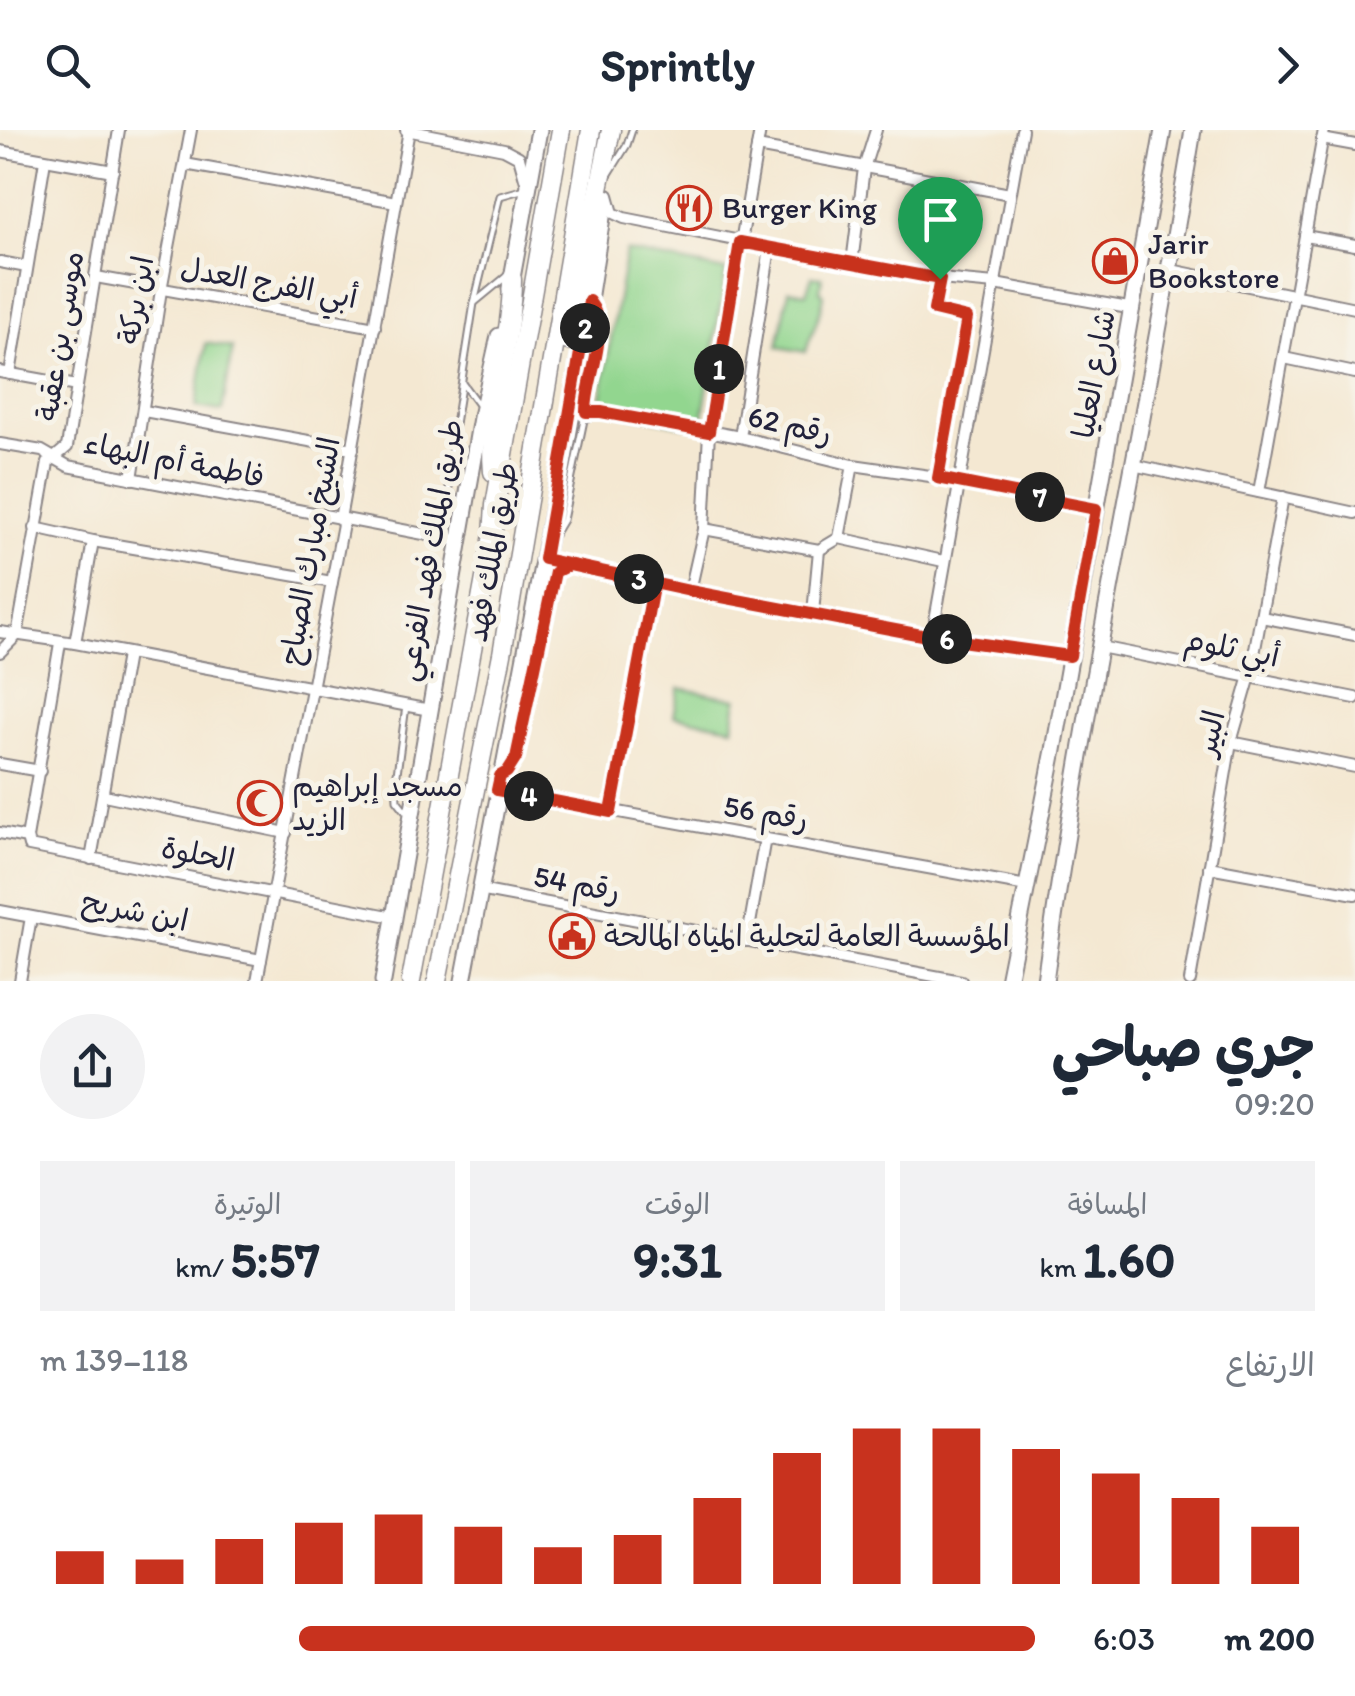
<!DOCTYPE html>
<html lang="ar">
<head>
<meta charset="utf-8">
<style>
	body { margin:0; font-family:Itim,"Playpen Sans Arabic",sans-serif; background:#f2f2f3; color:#1f2937; direction:rtl; height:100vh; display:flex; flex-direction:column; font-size:38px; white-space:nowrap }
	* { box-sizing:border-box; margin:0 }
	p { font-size:32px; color:#747a83 }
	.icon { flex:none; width:55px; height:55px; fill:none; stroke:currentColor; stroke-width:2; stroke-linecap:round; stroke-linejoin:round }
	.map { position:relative; height:851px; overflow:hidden; direction:ltr }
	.details { display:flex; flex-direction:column; background:#fff; flex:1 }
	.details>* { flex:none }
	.pin { position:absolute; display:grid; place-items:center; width:85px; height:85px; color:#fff; margin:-102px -42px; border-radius:50% 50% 50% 0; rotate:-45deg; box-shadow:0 0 10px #0007 }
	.pin .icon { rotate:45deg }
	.km { position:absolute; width:50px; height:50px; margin:-25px; border-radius:50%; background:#222; color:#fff; font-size:28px; line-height:50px; text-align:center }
	.round { display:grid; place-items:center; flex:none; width:105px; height:105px; border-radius:52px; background:#f2f2f3 }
	.head { display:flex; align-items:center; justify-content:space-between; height:170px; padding:0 40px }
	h1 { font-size:55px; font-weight:700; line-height:75px }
	.metrics { display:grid; grid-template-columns:repeat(3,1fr); gap:15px; height:170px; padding:10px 40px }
	.metrics div { display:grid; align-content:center; border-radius:0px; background:#f2f2f3; text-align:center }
	.metrics b { font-size:50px; font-weight:700 }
	.metrics small { font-size:28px; font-weight:400 }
	.metrics p { font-size:28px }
	.chart { height:280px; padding:20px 40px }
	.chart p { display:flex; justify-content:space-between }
	.chart svg { width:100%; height:180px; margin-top:10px; stroke:#c8321e; stroke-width:6 }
	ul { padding:0 40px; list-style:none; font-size:32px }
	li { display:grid; grid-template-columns:160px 120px 1fr; align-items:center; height:75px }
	li i { height:25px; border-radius:12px; background:#c8321e }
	header { display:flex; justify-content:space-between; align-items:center; height:130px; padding:0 40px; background:#fff; font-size:45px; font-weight:700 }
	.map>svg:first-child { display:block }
	.green { fill:#92d68f; stroke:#5a7c65; stroke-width:2.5 }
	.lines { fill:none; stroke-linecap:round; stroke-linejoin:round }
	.service-casing { stroke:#8b8586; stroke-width:9 }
	.minor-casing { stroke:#8b8586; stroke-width:14 }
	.primary-casing { stroke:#8b8586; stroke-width:19 }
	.motorway-casing { stroke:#8b8586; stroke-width:21 }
	.service { stroke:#fff; stroke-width:5 }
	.minor { stroke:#fff; stroke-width:10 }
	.primary { stroke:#fff; stroke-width:15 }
	.motorway { stroke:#fff; stroke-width:18 }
	.route-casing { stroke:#fff; stroke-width:20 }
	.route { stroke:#c8321e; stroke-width:12 }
	.labels { text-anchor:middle; stroke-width:10; stroke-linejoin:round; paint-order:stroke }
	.poi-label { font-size:30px; fill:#22223b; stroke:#f7f3e8; text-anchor:start }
	.street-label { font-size:30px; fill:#22223b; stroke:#f7f3e8 }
</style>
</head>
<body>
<header><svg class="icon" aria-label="forward" viewBox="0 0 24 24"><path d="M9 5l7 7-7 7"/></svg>Sprintly<svg class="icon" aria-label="search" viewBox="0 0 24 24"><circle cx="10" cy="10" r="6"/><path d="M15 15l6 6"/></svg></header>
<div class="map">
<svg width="1355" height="851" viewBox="0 0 1355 851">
	<rect width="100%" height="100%" fill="#f7f3e8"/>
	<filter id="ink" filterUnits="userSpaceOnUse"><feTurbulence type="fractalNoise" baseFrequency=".01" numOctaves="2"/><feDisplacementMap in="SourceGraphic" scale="20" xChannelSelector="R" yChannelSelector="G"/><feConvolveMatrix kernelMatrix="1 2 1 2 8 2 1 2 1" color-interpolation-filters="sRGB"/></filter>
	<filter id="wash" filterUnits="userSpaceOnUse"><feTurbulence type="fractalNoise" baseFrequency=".0048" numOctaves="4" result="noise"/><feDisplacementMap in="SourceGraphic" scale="40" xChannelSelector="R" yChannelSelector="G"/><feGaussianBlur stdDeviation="2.25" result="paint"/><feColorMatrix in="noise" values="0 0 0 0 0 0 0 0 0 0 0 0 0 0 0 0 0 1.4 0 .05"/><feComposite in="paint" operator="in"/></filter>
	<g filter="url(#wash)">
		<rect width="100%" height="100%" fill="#f4e8d2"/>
		<g class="green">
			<polygon points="626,121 726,141 701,299 599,278"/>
			<path d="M812 146 822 147 820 161 824 165C821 187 811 201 806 222L778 217 789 160 806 163Z"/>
			<polygon points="206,213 233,218 222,281 196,277"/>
			<polygon points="679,558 737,569 733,597 674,586"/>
		</g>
	</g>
	<g filter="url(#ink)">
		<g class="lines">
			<defs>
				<g id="service">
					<polyline points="609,44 627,15 632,0"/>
					<polyline points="474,173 508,145"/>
					<path d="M591 174C611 198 586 252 586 282L598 281"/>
					<polyline points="462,253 479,276"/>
					<polyline points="938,345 967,188 934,180 939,151"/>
					<polyline points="461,374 450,362 447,345 474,173 500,66 525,59"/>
					<polyline points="554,405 563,390 584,290 601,281"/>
					<polyline points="406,576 396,651 397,670 408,684"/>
					<polyline points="510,638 516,628 555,441 566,436"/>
				</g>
				<g id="minor">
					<polyline points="406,0 504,19 519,27 526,52"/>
					<polyline points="1322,9 1355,15"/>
					<polyline points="757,17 1010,64"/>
					<polyline points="0,21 113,41"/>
					<polyline points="185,34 396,72"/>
					<polyline points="608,65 613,83 624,88 852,133 940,149 995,154 1134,179"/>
					<polyline points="1305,106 1355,115"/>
					<polyline points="0,132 27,137"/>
					<polyline points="852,133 864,38 876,0"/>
					<polyline points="1171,140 1355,178"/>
					<polyline points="96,147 375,197"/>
					<polyline points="1284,228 1355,243"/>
					<polyline points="0,242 77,256"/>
					<polyline points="10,244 45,30"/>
					<polyline points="144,281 353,319"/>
					<polyline points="601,281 740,307 853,335 958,350 1096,379"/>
					<polyline points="740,307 770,118"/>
					<polyline points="0,314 42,321 68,336 460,411"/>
					<polyline points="1133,335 1355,383"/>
					<polyline points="132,349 161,160 191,0"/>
					<polyline points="1259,362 1324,0"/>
					<polyline points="35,398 93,411 332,452"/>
					<polyline points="704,399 819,420 839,408 943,431"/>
					<polyline points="839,408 853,335"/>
					<path d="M544 429C719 466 893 502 1070 526"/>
					<polyline points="690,461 704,399 709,302 760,0"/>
					<polyline points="813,483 819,420"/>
					<polyline points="1261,487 1355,505"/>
					<polyline points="0,502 75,513 430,580"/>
					<polyline points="932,507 1022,0"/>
					<polyline points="75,513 93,411"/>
					<polyline points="1100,517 1355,568"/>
					<polyline points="0,522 17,505 48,333 67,317 119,0"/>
					<polyline points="1231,612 1355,637"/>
					<polyline points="0,634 40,641"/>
					<polyline points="497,660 1027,756"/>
					<polyline points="104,665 286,703"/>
					<polyline points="611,681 654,452"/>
					<polyline points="0,703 27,708 29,716 394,787"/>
					<polyline points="27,708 60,513"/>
					<polyline points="91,729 127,525"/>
					<polyline points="1209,737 1355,764"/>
					<polyline points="479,760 961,851"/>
					<polyline points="0,781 261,830"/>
					<polyline points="747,811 765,708"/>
					<polyline points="20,851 31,787"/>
					<polyline points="257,851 343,394 340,389 409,0"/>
					<polyline points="1190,851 1231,612 1250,546 1283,367"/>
				</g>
				<g id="primary">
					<polyline points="510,159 539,0"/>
					<polyline points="383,851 482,282 499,206"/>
					<polyline points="463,851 572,279 605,68"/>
					<polyline points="1008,851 1054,620 1163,0"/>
					<path d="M1045 851C1084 566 1147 284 1193 0"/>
				</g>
				<g id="motorway">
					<polyline points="568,211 611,0"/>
					<path d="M493 342C487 278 512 213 512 149"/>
					<polyline points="411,851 493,405 495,375 561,0"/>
					<polyline points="437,851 502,524 591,0"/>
				</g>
			</defs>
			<use href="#service" class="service-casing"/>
			<use href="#minor" class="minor-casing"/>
			<use href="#primary" class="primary-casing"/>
			<use href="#motorway" class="motorway-casing"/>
			<use href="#service" class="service"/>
			<use href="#minor" class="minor"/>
			<use href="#primary" class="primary"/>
			<use href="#motorway" class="motorway"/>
		</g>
	</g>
	<g class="lines" filter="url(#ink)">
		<defs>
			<path id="route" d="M940 149 740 112 709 302 601 282H586C586 247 613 201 589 171L544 429 654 452 611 682 497 660 500 646 507 642 516 628 555 442 569 435 690 461 932 507 1070 526 1096 379 938 348 967 188 934 180 940 149"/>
		</defs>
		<use href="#route" class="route-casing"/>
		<use href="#route" class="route"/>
	</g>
	<defs>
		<symbol id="restaurant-ring" viewBox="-11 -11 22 22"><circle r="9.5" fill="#f7f3e8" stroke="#c8321e" stroke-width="1.5"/><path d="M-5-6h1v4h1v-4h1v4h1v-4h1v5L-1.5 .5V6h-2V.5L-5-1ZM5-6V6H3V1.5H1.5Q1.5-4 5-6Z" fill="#c8321e"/></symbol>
		<symbol id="shop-ring" viewBox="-11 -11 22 22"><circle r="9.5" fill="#f7f3e8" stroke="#c8321e" stroke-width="1.5"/><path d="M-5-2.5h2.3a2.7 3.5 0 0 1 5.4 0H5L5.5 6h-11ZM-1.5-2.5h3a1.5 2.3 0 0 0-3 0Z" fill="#c8321e"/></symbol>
		<symbol id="mosque-ring" viewBox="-11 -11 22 22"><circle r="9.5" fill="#f7f3e8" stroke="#c8321e" stroke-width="1.5"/><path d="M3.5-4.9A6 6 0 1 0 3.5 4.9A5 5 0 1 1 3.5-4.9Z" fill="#c8321e"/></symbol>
		<symbol id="civic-ring" viewBox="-11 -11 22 22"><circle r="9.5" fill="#f7f3e8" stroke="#c8321e" stroke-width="1.5"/><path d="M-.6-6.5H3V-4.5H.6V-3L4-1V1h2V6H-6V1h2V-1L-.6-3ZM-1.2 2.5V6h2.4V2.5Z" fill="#c8321e"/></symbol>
	</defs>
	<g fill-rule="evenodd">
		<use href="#restaurant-ring" x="664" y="53" width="50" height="50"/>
		<use href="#shop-ring" x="1090" y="106" width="50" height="50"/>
		<use href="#mosque-ring" x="235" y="648" width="50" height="50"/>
		<use href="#civic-ring" x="547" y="781" width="50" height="50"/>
	</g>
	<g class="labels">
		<g class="poi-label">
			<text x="722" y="88">Burger King</text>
			<text x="1148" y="124">Jarir<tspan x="1148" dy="34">Bookstore</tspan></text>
			<text x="292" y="666">مسجد إبراهيم<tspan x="292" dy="34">الزيد</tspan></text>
			<text x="604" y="816">المؤسسة العامة لتحلية المياه المالحة</text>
		</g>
		<g class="street-label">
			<text transform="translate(269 153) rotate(10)" y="10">أبي الفرج العدل</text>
			<text transform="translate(136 170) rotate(-80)" y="10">ابن بركة</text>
			<text transform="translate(60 206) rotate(-81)" y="10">موسى بن عقبة</text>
			<text transform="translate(1094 244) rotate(-80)" y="10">شارع العليا</text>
			<text transform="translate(790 295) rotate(13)" y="10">رقم 62</text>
			<text transform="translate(174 330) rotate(11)" y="10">فاطمة أم البهاء</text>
			<text transform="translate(430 420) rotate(-80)" y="10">طريق الملك فهد الفرعي</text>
			<text transform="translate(310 421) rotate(-80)" y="10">الشيخ مبارك الصباح</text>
			<text transform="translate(492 422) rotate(-80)" y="10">طريق الملك فهد</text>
			<text transform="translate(1232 518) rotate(11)" y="10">أبي ثلوم</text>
			<text transform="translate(1210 603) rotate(-77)" y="10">البير</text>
			<text transform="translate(766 683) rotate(10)" y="10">رقم 56</text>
			<text transform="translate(198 724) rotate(11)" y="10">الحلوة</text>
			<text transform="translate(577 754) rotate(11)" y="10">رقم 54</text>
			<text transform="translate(135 781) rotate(11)" y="10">ابن شريح</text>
		</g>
	</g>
</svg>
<div class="pin" style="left:940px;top:149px;background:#1e9e55"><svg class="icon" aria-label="arrive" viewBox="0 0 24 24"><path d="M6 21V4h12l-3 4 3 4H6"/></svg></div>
<b class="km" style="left:719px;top:239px">1</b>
<b class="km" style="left:585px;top:198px">2</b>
<b class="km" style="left:639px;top:449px">3</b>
<b class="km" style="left:529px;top:666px">4</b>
<b class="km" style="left:947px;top:509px">6</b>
<b class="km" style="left:1040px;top:367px">7</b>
</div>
<section class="details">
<div class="head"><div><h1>جري صباحي</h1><p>09:20</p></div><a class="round"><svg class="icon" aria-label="share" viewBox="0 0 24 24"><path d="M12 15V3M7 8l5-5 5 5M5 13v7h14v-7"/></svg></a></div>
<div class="metrics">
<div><p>المسافة</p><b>1.60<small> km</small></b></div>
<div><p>الوقت</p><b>9:31</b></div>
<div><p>الوتيرة</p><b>5:57<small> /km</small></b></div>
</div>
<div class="chart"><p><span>الارتفاع</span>118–139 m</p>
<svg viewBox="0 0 160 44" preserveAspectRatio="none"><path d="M5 44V36M15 44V38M25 44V33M35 44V29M45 44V27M55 44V30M65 44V35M75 44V32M85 44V23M95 44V12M105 44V6M115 44V6M125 44V11M135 44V17M145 44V23M155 44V30"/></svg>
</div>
<ul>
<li><b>200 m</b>6:03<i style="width:74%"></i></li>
</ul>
</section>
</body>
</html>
